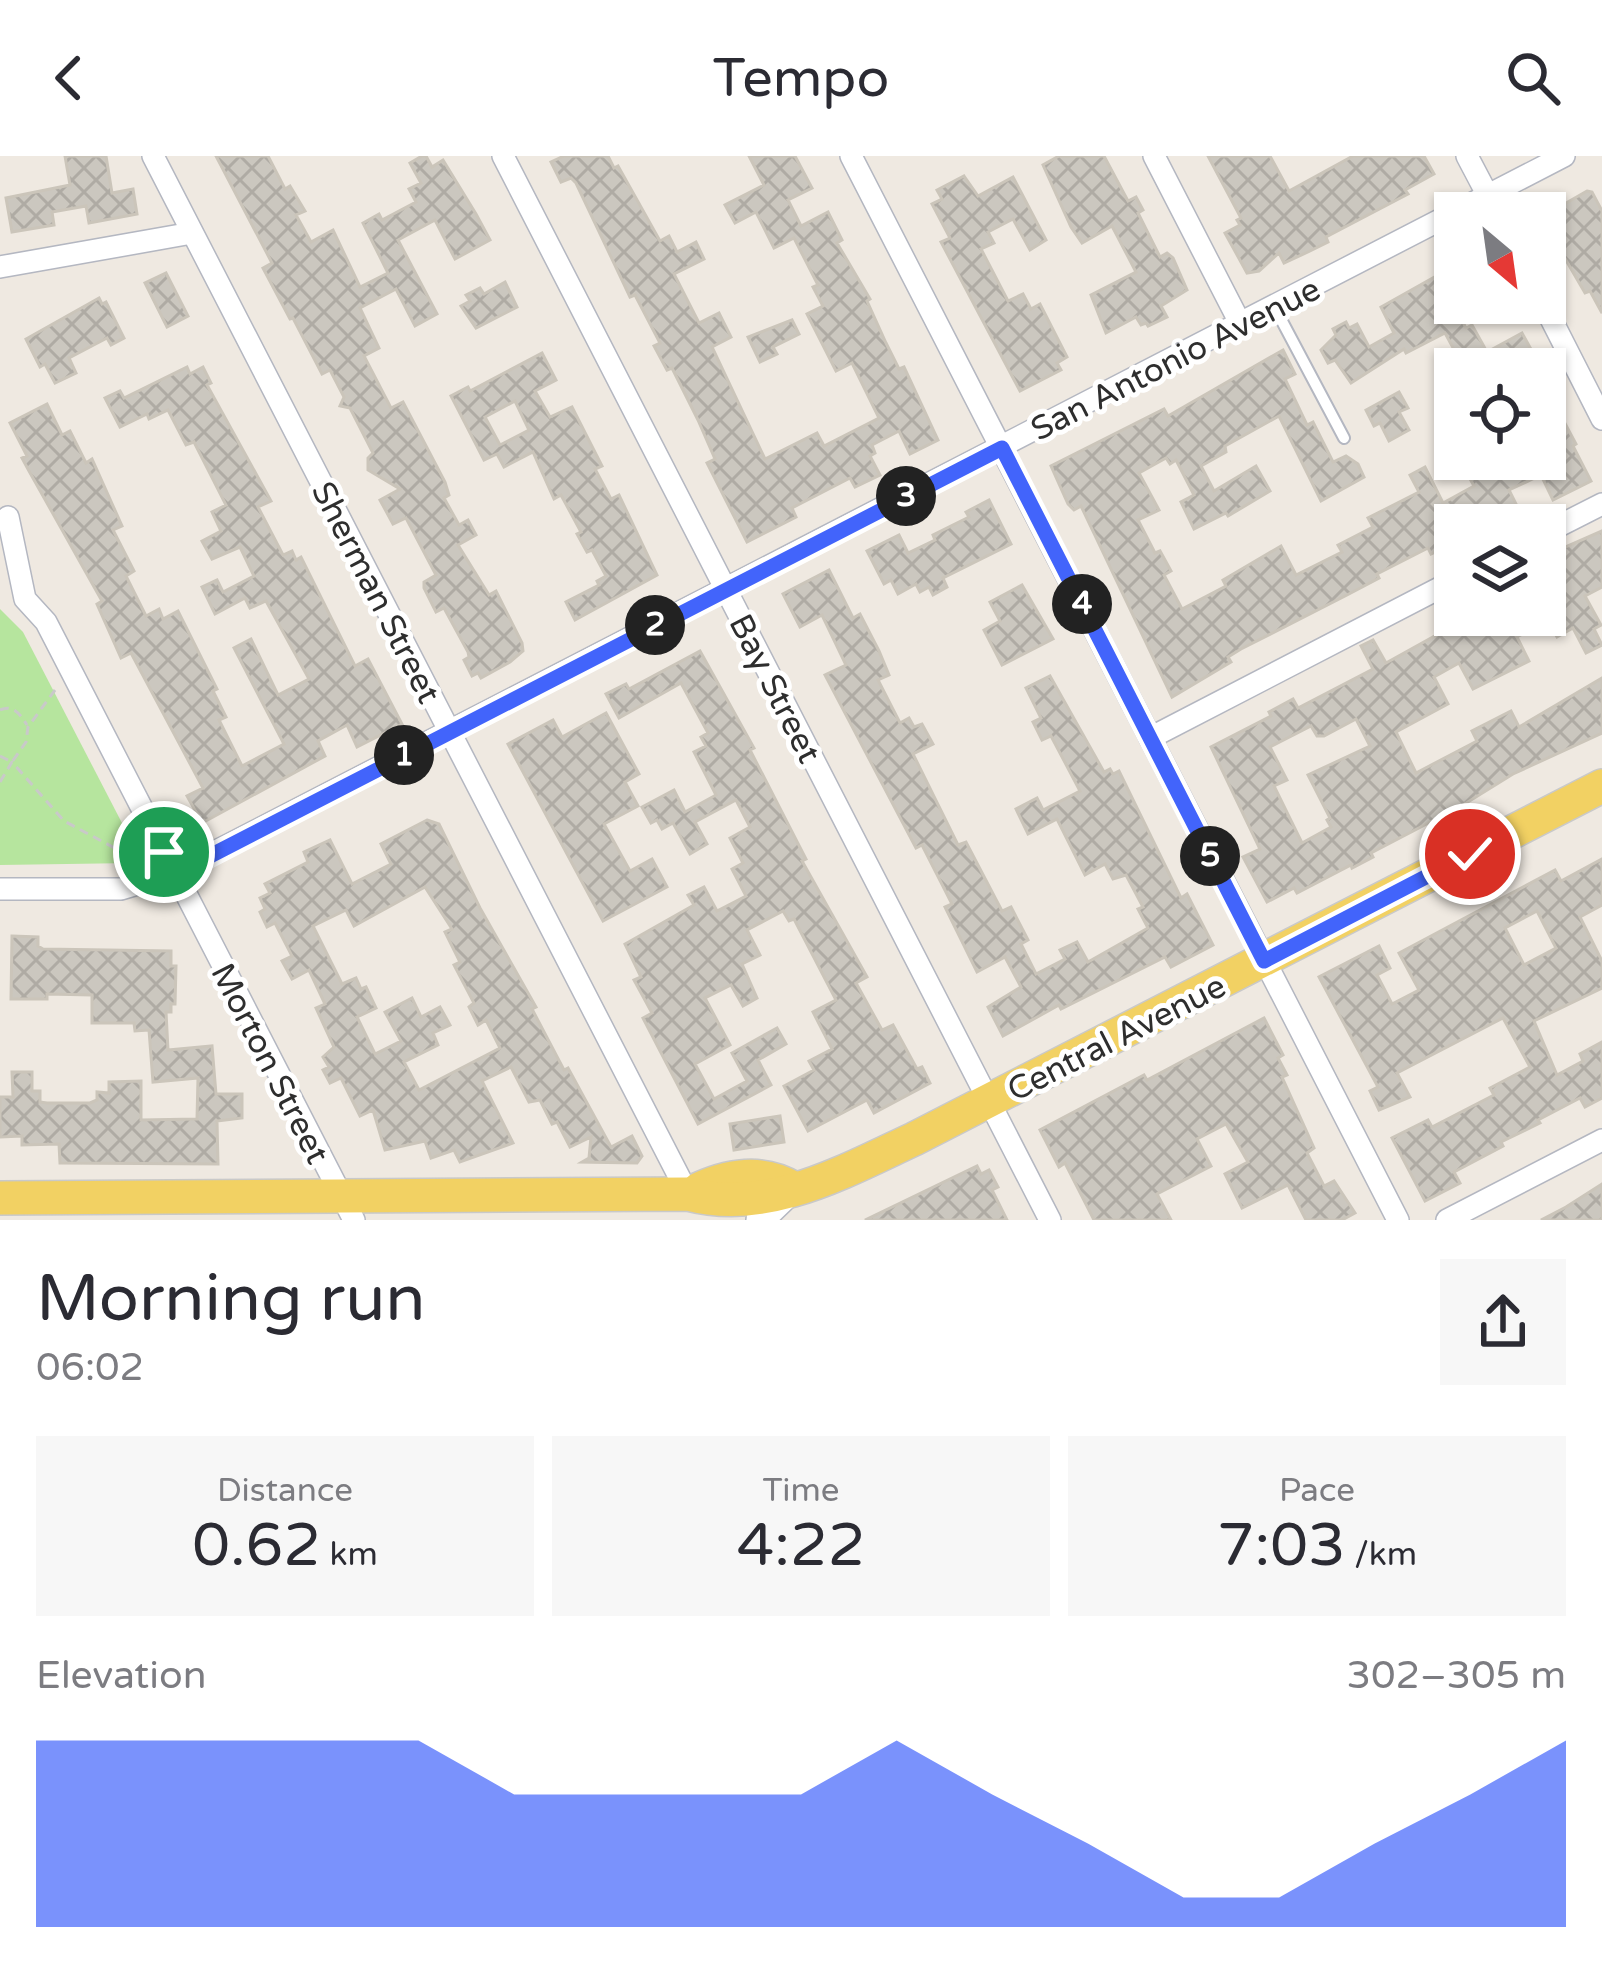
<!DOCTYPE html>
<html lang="en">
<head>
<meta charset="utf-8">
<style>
	body { margin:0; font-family:"Varela Round",sans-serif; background:#f7f7f7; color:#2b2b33; height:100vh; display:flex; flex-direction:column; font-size:45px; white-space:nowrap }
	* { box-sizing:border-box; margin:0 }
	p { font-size:39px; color:#7c7c81 }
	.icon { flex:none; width:66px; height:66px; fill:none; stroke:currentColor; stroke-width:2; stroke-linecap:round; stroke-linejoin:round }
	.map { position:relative; height:1064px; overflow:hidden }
	.details { display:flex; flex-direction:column; background:#fff; flex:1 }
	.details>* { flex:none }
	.needle { width:78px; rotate:151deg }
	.buttons { position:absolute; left:1434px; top:36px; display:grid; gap:24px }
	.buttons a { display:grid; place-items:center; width:132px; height:132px; border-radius:0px; background:#fff; box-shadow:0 3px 9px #0004; font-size:60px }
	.pin { position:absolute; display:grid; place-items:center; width:102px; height:102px; color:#fff; margin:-51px; border:6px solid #fff; border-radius:50%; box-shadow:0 3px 12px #0007 }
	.km { position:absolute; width:60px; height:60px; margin:-30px; border-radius:50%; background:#222; color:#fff; font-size:33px; line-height:60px; text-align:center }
	.round { display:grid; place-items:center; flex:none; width:126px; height:126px; border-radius:0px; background:#f7f7f7 }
	.overview { display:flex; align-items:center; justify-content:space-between; height:204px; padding:0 36px }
	h1 { font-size:66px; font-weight:600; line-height:90px }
	.figures { display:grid; grid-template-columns:repeat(3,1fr); gap:18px; height:204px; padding:12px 36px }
	.figures div { display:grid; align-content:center; border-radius:0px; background:#f7f7f7; text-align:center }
	.figures b { font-size:60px; font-weight:600 }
	.figures small { font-size:33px; font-weight:400 }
	.figures p { font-size:33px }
	.chart { height:336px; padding:24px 36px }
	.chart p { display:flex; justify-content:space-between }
	.chart svg { width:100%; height:216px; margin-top:12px; fill:#4264fb; opacity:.7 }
	header { display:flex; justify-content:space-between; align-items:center; height:156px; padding:0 36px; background:#fff; font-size:54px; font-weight:600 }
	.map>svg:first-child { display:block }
	.park { fill:#b6e59e }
	.building { fill:url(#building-cross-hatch); stroke:#cbc5ba; stroke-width:3; fill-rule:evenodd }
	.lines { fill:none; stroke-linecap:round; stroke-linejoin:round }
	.service-casing { stroke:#b4b7c1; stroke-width:14 }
	.minor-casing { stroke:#b4b7c1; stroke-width:24 }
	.tertiary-casing { stroke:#b4b7c1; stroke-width:30 }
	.primary-casing { stroke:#c9c9c9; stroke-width:36 }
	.path { stroke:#c9c9c9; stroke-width:3; stroke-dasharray:9 6; stroke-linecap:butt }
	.service { stroke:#fff; stroke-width:10 }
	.minor { stroke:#fff; stroke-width:21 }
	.tertiary { stroke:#fff; stroke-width:27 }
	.primary { stroke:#f2d163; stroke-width:33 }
	.route-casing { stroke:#fff; stroke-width:24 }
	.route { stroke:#4264fb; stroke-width:15 }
	.labels { text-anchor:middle; stroke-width:10; stroke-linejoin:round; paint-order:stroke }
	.street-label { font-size:33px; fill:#2e2e2e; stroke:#fff }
</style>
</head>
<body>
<header><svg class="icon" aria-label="back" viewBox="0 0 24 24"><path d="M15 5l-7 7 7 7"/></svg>Tempo<svg class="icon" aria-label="search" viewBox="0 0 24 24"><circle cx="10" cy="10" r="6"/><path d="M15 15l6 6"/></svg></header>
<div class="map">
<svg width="1602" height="1064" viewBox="0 0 1602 1064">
	<defs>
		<pattern id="building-cross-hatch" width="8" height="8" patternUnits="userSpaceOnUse" patternTransform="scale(3)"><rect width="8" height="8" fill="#cbc7bf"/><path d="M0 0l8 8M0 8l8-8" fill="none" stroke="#afaba4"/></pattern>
	</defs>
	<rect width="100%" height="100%" fill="#efe9e1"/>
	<polygon class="park" points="0,453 23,476 137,696 133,707 0,709"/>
	<g class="building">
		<polygon points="65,0 106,0 112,37 133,33 137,58 89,67 86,50 52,56 54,69 12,76 6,42 70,29"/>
		<polygon points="216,0 268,0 285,33 290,30 305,55 296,59 311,86 333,74 360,131 388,117 363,67 379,58 382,64 416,46 409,33 421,27 410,7 422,0 426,0 432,11 443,4 476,58 490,84 455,103 435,64 398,84 437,158 415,170 396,133 360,152 379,192 364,200 391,252 403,246 445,326 449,339 444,342 459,369 468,364 476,379 458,389 489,439 496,435 522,487 523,495 510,506 481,522 478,517 472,520 464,504 469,501 468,496 444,452 436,456 424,432 424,426 436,419 406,362 393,368 380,344 400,333 368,314 368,302 373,297 350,252 340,250 344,241 330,214 322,218 293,162 290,163 263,112 272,107"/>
		<polygon points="564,0 608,0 614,12 618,10 660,85 669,80 677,96 696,86 704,103 674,118 699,167 719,157 731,181 712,191 765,303 817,277 824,290 879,262 852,207 836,215 807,158 823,150 813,131 818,129 794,82 774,92 756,56 735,67 725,49 764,29 749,0 795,0 812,32 788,44 801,70 828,56 842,84 837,87 870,143 867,145 886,187 899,213 904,211 938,284 910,298 899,275 872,289 875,297 870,300 880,319 855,331 850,322 792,352 796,361 747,386 707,307 715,303 698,264 672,212 667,214 654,190 660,187 635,139 630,141 576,27 571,22 561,26 551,6"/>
		<polygon points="1059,0 1104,0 1128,45 1136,41 1143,54 1138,57 1160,101 1167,97 1173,102 1187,134 1161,150 1167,161 1148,170 1146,167 1141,169 1136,161 1106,177 1091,139 1136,116 1112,70 1082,87 1071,71 1043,9"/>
		<polygon points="1208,0 1270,0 1289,35 1353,0 1424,0 1434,18 1405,34 1408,38 1326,81 1328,86 1310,95 1284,107 1279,97 1259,115 1247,117 1225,77 1240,69 1237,64 1241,62"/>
		<polygon points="964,20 978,40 1013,21 1046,84 1030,94 1013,63 988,76 994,87 981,93 1008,145 1023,138 1031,153 1040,148 1067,201 1057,207 1061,214 1020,235 941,86 950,82 932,48 942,43 937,34"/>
		<polygon points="1587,35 1592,36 1602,55 1602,157 1590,135 1585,137 1545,68 1545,59"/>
		<polygon points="166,117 188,160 167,171 145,127"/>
		<polygon points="1438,119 1466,172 1472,169 1487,196 1522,177 1538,206 1525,213 1456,213 1463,210 1445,177 1406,197 1404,193 1351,227 1335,204 1328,207 1321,194 1336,179 1333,173 1346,166 1349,172 1357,168 1369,191 1394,177 1381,151"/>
		<polygon points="505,126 517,151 476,172 461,150 470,145 466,139 480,132 484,138"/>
		<polygon points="99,142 102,148 106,146 124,182 111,189 107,182 69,202 76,217 55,227 45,208 40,211 26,183"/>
		<polygon points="792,164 799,178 773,191 777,198 760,206 748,181"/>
		<polygon points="1283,194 1295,218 1285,223 1307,269 1313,266 1333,306 1346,300 1358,308 1364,321 1321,345 1279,260 1225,290 1226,296 1201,310 1214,335 1256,310 1270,335 1228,360 1226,357 1194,373 1181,346 1194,339 1176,304 1170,308 1166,302 1139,317 1159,354 1138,364 1155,397 1160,395 1171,415 1164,419 1182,453 1226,430 1223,424 1281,390 1296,419 1342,396 1338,389 1373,371 1368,362 1419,336 1410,319 1425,311 1443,347 1474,330 1459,303 1481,303 1490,322 1529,303 1545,303 1545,230 1576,288 1573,290 1591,325 1553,344 1541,319 1509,334 1520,356 1494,369 1445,369 1454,387 1431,398 1428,392 1377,418 1379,422 1347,439 1241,493 1228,501 1231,506 1172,541 1081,350 1074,354 1068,348 1051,310 1164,253 1168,260"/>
		<path d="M542 197 556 224 535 235 550 261 572 251 602 310 595 313 611 343 619 339 657 419 575 464 566 446 599 429 597 425 606 420 592 394 587 396 577 378 581 376 561 339 554 343 533 296 504 311 497 298 484 304 451 240 468 231 470 235ZM515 245 529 274 500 289 485 261Z"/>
		<polygon points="187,211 190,218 203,211 211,227 207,229 271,345 258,351 283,399 292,395 296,404 301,401 355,510 368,503 402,568 357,591 347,569 318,585 325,600 202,667 187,640 203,632 131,497 121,502 97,448 102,445 29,315 22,302 27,300 10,267 47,248 62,279 70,275 86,307 92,303 122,370 113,374 134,415 126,420 146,460 159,453 163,463 178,455 217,533 213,535 226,561 219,564 242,610 284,588 234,492 251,483 278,539 309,523 266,445 250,452 245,442 215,458 202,431 217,424 223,436 254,420 240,391 212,403 202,385 221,375 212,356 226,349 194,286 186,289 168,254 149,263 147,258 120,271 105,242 120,235 124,242"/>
		<polygon points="1399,236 1408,252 1399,256 1409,274 1389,285 1380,267 1374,270 1366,254"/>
		<polygon points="989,344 1011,388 943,422 947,431 933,439 929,431 920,436 916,428 898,438 891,424 884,428 867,395 899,379 908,397 935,384 933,379 969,361 966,356"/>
		<path d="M1602 375V431L1585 440 1601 469 1594 473 1602 489 1586 497 1573 472 1557 481 1548 464 1517 481 1529 505 1473 533 1459 507 1434 521 1448 548 1396 576 1416 617 1477 585 1472 575 1511 555 1519 571 1602 522V577L1513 618 1463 649 1371 697 1373 701 1352 712 1351 709 1297 737 1294 732 1267 746 1243 701 1260 693 1211 591 1271 560 1269 556 1293 543 1298 552 1373 513 1361 490 1373 484 1386 507 1449 472 1447 467 1453 464 1450 459H1545V400ZM1356 563 1370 590 1308 619 1330 662 1327 664 1331 671 1302 687 1274 630 1287 624 1270 591 1311 570 1317 580H1324Z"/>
		<polygon points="829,414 853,462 860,458 879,495 889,519 878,524 900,567 909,562 914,571 922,568 933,588 913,598 958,689 966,686 1002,755 1011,751 1028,784 1021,788 1036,818 1065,803 1060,794 1077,786 1088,806 1148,772 1138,753 1143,751 1126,719 1113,723 1105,708 1085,719 1057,663 1028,678 1016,653 1037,642 1043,654 1080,635 1051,580 1042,584 1033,566 1041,562 1026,532 1050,520 1104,616 1110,613 1113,618 1119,615 1181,742 1187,738 1213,789 1171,811 1165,801 1061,853 1059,849 1003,880 988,851 1021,831 1005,801 977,816 945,751 952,748 922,689 916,692 825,519 846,509 822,459 800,471 783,438"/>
		<polygon points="1022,429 1053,483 1002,509 984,474 1000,465 990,446"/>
		<polygon points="700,495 754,592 750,594 806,703 802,705 867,821 856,827 882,874 893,869 917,913 922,911 930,927 874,957 867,944 808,975 784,930 814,914 809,905 832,893 813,856 836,844 794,763 789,765 783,755 747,774 760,799 742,808 757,842 743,850 731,829 705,842 730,889 695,908 714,943 747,925 732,897 777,872 786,888 758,904 771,929 698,968 643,862 652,857 634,824 641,821 625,788 694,749 688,739 704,731 717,755 746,740 732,713 743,707 730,682 750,671 736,644 695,666 707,688 690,698 673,667 662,673 657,664 651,667 642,651 674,634 685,656 716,639 694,596 706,590 701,581 708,577 681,527 619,562 606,538 626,528 629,533"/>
		<polygon points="606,557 639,618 625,626 638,650 604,668 630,715 652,703 667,731 603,765 508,588 553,564 562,581"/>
		<path d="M427 664 439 668 480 752 536 851 532 853 564 914 568 912 611 991 632 980 642 1000 637 1007 582 1006 589 1002 591 981 570 991 557 966 552 968 540 944 529 946 511 911 482 925 513 987 460 1006 454 994 431 1002 425 985 385 994 373 954 360 960 341 922 330 927 323 914 329 911 323 901 334 891 316 852 325 848 309 814 292 823 282 805 292 800 275 767 267 771 260 756 265 753 260 742 270 737 265 728 308 706 304 696 330 684 352 728 391 708 381 688ZM425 731 452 773 445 776 460 806 454 809 474 847 469 851 478 869 486 864 500 892 419 934 404 906 438 889 433 877 450 869 440 851 421 861 412 842 385 856 401 885 375 898 357 861 376 852 366 831 361 833 356 822 342 828 313 770 346 754 354 770Z"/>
		<path d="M1602 703V749L1580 761 1602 805V832L1534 865 1557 919 1583 905 1580 898 1602 886V942L1585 951 1580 942 1538 964 1540 967 1501 986 1503 990 1454 1016 1460 1027 1425 1045 1392 982 1428 964 1432 971 1494 939 1490 932 1530 911 1503 862 1397 917 1410 941 1379 954 1370 935 1378 931 1319 821 1379 790 1390 812 1377 819 1392 848 1419 834 1399 797 1555 714 1561 725ZM1537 755 1556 792 1524 809 1505 772Z"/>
		<polygon points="12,780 38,781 38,790 43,793 171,795 171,810 176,810 175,848 171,848 171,856 166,856 168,894 212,890 216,938 242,938 242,962 217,965 218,1008 60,1007 59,988 22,989 22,980 0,981 0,941 13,941 12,916 32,916 32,935 40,935 40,946 47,947 90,947 97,944 97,936 109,937 109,926 141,925 141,964 197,963 198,922 153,926 149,874 135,875 134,867 92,867 92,839 47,838 47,843 11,843"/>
		<polygon points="1264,862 1283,899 1278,902 1287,919 1282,921 1314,992 1307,997 1324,1030 1334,1025 1355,1057 1342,1064 1306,1064 1288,1029 1242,1052 1225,1018 1248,1006 1226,968 1197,983 1211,1010 1157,1038 1171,1064 1094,1064 1065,1007 1059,1011 1040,974 1144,919 1147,924"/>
		<polygon points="780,960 784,986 734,994 730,968"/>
		<polygon points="977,1010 981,1018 989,1014 998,1031 992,1034 1007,1064 865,1064"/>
		<polygon points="1602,1028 1602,1064 1541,1064 1566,1051"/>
	</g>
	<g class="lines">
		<defs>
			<polyline id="service" points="1274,150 1344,282"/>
			<g id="minor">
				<polyline points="153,0 688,1038"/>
				<polyline points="503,0 1050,1064"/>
				<polyline points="851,0 1398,1064"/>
				<polyline points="1154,0 1240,167"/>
				<polyline points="1467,0 1497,57"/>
				<polyline points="0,111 192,77"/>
				<polyline points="1543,147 1602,263"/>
				<polyline points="8,361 25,443 46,466 354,1064"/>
				<polyline points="1545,377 1602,348"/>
				<polyline points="1150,582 1455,424"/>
				<polyline points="0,733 121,733 174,717 1564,0"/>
				<polyline points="1447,1064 1602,984"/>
			</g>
			<polyline id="tertiary" points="760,1064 793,1032"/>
			<g id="primary">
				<path d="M699 1033C730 1019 763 1014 793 1032"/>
				<path d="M0 1042 688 1038C768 1059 843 1016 914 983L1602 630"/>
			</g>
		</defs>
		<use href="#service" class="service-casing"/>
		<use href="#minor" class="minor-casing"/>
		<use href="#tertiary" class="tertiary-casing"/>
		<use href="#primary" class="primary-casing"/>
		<g class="path">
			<path d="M0 554C13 548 20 558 27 569"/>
			<polyline points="0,600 12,606 26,586 28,571 55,534"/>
			<polyline points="0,626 12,606 64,665 139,705"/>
		</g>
		<use href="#service" class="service"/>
		<use href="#minor" class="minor"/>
		<use href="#tertiary" class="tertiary"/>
		<use href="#primary" class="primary"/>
	</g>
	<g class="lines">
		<defs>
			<polyline id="route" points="164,696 175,718 1002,292 1264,805 1470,698"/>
		</defs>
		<use href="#route" class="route-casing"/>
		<use href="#route" class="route"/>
	</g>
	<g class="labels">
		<g class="street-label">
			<text transform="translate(1175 202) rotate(-27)" y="12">San Antonio Avenue</text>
			<text transform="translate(377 436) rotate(63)" y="12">Sherman Street</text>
			<text transform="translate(776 532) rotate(63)" y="12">Bay Street</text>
			<text transform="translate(1116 881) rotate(-27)" y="12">Central Avenue</text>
			<text transform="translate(271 907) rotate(63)" y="12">Morton Street</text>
		</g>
	</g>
</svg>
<div class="buttons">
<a><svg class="needle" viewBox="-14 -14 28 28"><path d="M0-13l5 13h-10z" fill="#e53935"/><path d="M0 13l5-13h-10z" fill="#7c7c81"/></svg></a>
<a><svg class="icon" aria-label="locate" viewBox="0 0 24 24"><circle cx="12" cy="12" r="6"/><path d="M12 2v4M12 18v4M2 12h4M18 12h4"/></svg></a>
<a><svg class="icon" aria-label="layers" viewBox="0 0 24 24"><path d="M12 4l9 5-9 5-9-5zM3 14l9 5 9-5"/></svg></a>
</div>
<div class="pin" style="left:164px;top:696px;background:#1e9e55"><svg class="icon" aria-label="arrive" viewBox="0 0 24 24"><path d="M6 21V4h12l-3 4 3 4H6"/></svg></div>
<div class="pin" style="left:1470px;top:698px;background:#d93025"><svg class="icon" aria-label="check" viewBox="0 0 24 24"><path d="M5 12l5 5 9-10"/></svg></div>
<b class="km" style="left:404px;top:599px">1</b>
<b class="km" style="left:655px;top:469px">2</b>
<b class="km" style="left:906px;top:340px">3</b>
<b class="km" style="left:1082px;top:448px">4</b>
<b class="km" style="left:1210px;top:700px">5</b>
</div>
<section class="details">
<div class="overview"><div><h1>Morning run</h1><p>06:02</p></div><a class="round"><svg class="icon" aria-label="share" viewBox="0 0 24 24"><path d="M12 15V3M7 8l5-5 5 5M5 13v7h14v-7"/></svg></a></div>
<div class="figures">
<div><p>Distance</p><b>0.62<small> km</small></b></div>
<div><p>Time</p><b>4:22</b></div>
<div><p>Pace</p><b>7:03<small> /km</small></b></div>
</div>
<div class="chart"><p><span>Elevation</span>302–305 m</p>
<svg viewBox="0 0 160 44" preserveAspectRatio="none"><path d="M0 44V6L10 6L20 6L30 6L40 6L50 17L60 17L70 17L80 17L90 6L100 17L110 27L120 38L130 38L140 27L150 17L160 6V44z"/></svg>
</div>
</section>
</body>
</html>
